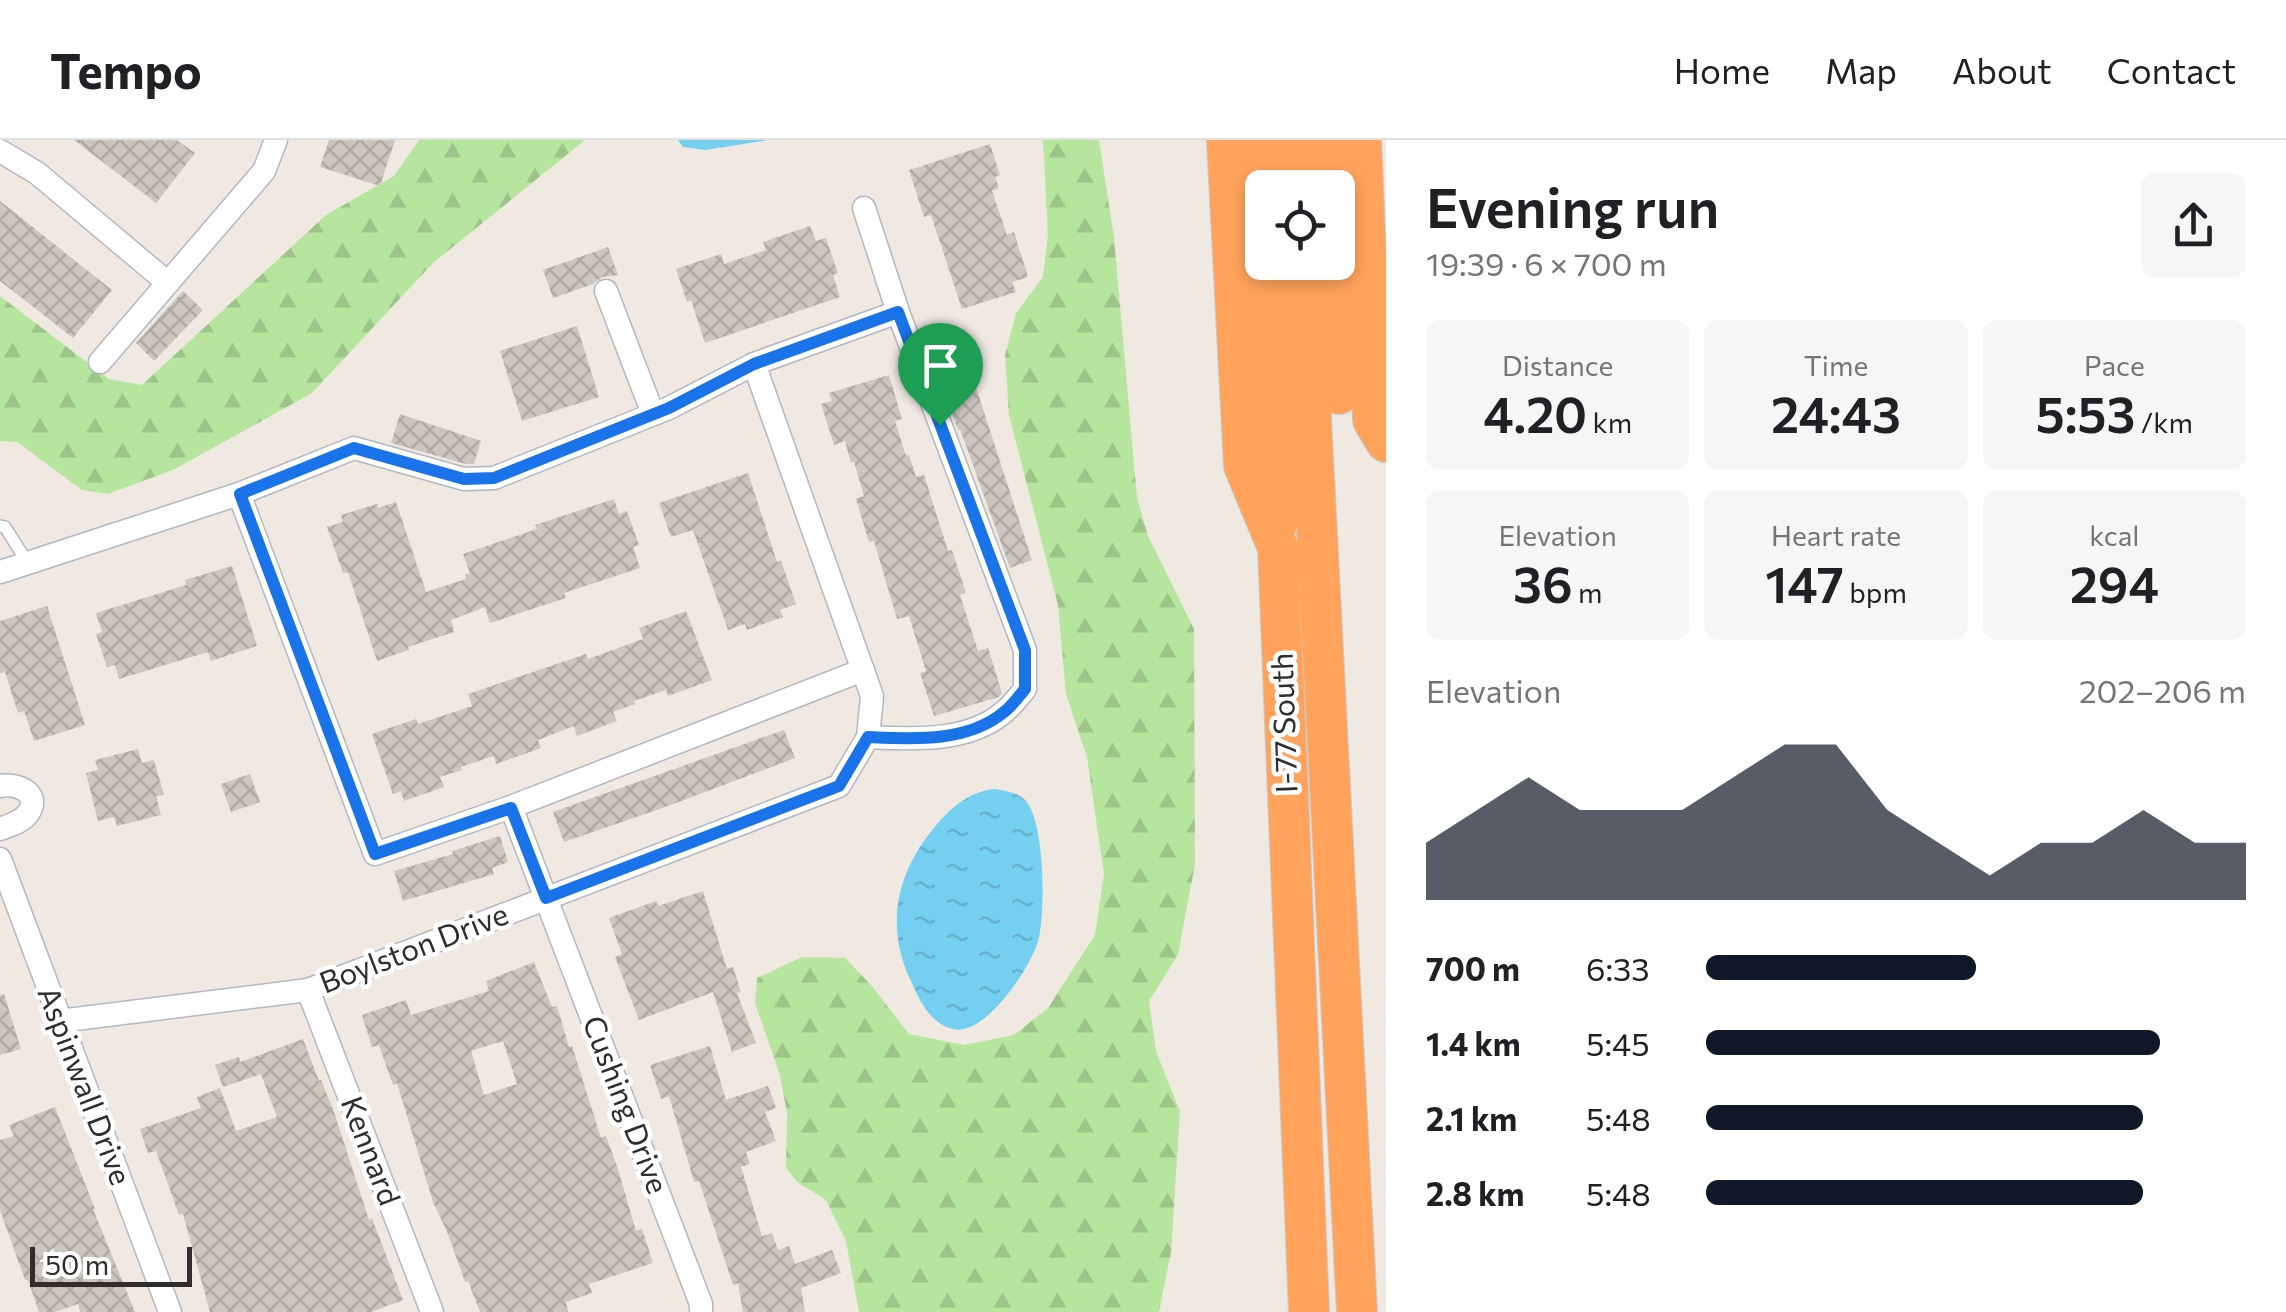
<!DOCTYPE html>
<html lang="en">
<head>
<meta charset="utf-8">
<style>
	body { margin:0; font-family:Commissioner,sans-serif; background:#f6f6f6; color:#202124; height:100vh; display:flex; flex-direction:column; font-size:38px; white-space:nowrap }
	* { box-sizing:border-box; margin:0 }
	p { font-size:32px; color:#757577 }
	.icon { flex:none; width:55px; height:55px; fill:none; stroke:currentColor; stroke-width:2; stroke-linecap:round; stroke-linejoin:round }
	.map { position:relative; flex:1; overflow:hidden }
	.sheet { display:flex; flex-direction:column; background:#fff; width:900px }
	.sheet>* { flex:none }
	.buttons { position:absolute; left:1245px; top:30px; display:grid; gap:20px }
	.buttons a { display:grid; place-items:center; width:110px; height:110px; border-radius:15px; background:#fff; box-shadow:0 5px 15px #0003; font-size:50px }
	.scale { position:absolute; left:30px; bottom:25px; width:162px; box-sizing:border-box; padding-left:10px; border:5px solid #2e2e2e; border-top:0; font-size:28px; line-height:35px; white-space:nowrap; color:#2e2e2e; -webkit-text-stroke:8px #fff; paint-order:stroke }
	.pin { position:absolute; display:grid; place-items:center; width:85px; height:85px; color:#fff; margin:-102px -42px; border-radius:50% 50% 50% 0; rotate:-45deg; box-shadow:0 0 10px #0007 }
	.pin .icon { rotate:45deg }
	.round { display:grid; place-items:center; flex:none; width:105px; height:105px; border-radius:15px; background:#f6f6f6 }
	.head { display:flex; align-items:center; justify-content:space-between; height:170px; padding:0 40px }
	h1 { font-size:55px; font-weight:600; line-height:75px }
	.figures { display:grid; grid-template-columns:repeat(3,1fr); gap:15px; height:170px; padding:10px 40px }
	.figures div { display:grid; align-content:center; border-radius:15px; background:#f6f6f6; text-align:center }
	.figures b { font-size:50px; font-weight:600 }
	.figures small { font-size:28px; font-weight:400 }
	.figures p { font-size:28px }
	.chart { height:280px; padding:20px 40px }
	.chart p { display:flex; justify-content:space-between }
	.chart svg { width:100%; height:180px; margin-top:10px; fill:#111827; opacity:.7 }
	ul { padding:0 40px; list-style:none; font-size:32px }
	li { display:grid; grid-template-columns:160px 120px 1fr; align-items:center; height:75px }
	li i { height:25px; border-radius:12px; background:#111827 }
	header { display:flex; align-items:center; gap:60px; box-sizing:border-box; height:140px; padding:0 50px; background:#fff; border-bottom:2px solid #e0e0e0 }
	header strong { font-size:48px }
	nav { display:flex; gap:55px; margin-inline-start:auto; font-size:35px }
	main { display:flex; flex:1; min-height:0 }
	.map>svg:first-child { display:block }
	.forest { fill:url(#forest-firs) }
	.water { fill:url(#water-ripples) }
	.building { fill:url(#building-cross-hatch); fill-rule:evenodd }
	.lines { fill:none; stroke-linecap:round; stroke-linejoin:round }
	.service-casing { stroke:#b4b7c1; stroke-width:14 }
	.minor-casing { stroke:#b4b7c1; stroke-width:25 }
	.motorway-casing { stroke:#c9c9c9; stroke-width:42 }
	.service { stroke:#fff; stroke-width:11 }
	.minor { stroke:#fff; stroke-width:22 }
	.motorway { stroke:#ffa35c; stroke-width:40 }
	.route-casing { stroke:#fff; stroke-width:20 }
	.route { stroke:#1a73e8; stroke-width:12 }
	.labels { text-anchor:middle; stroke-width:9; stroke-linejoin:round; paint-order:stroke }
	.street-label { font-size:30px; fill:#2e2e2e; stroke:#fff }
</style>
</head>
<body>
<header>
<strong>Tempo</strong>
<nav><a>Home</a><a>Map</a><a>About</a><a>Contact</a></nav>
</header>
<main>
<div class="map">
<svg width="1386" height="1172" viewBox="0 0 1386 1172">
	<defs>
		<pattern id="forest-firs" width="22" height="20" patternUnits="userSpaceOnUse" patternTransform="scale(2.5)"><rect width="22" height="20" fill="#b6e59e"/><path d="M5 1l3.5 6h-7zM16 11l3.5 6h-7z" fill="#9dc588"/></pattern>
		<pattern id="water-ripples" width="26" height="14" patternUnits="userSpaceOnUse" patternTransform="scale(2.5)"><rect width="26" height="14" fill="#75cff0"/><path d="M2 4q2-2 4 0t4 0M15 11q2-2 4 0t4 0" fill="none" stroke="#66b2ce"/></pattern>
		<pattern id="building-cross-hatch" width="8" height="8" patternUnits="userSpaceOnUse" patternTransform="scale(2.5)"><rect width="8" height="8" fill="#cbc7bf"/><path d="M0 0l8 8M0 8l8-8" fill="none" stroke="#afaba4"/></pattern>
	</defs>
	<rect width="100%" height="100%" fill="#efe9e1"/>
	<g class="forest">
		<polygon points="419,0 585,0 433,123 312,253 175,329 108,354 82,350 17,302 0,301 0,156 109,239 142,245 326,75 394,36"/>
		<polygon points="1043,0 1099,0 1114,98 1137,358 1148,396 1194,489 1195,724 1178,815 1149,861 1156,911 1180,972 1171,1112 1159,1172 859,1172 846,1101 826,1060 797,1042 786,1028 787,973 780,935 755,863 757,838 802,817 845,818 871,845 909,894 964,905 1014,895 1048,868 1095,795 1104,734 1087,617 1066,554 1058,465 1009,275 1005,215 1016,173 1043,137 1048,95"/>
	</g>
	<g class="water">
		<polygon points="678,0 768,0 705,10 683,7"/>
		<path d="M995 649C1005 651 1016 652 1024 659 1045 677 1046 774 1038 801 1031 827 985 897 953 889 929 883 919 859 910 839 884 782 898 729 938 683 953 666 971 651 995 649Z"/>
	</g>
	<g class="building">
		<polygon points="74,0 177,0 195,13 156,63"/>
		<polygon points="329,0 395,0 380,46 320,27"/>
		<polygon points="990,4 1000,35 995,37 999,48 992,51 1007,95 1014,92 1028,137 1012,142 1016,152 962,169 931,75 924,77 909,30"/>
		<polygon points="0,61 112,150 73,198 0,141"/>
		<polygon points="810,86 816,101 826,98 838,133 833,135 840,157 705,203 691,160 687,162 676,129 721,114 724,124 766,110 763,102"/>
		<polygon points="608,107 618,135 602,137 593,144 553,158 543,130"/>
		<polygon points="183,151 203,170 154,221 136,203"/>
		<polygon points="577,186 599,257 522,281 500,211"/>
		<polygon points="960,198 1032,420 1010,428 960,289 958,290 946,257 930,208"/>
		<polygon points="889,235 902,279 895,281 906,316 909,315 916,337 924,335 948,411 952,410 966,453 960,455 978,511 988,508 1002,553 999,557 934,576 920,533 926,531 909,476 897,479 874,401 869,402 856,359 864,356 854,322 851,323 845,301 834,305 821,264 832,261 829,253"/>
		<polygon points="400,274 481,301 474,324 466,324 391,303"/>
		<polygon points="748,333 777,422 781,421 796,464 780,470 783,477 747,490 745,484 728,490 693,390 671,397 659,363"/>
		<polygon points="614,359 619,374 627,371 639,405 633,407 640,428 564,453 566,458 490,483 485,467 451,480 454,492 408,507 409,510 377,521 348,432 343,433 327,387 343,382 341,375 377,364 378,368 396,362 426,452 466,439 465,435 470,433 463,414 537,389 535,385"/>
		<polygon points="232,426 257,506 211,521 208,512 119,539 115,525 107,527 96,494 102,492 96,473 186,445 185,440"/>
		<polygon points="47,466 85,585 34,601 24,571 18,573 5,532 0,533 0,481"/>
		<polygon points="686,471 712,540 668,556 666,550 634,561 635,564 613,572 617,581 577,596 574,586 538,600 541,608 496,624 494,616 461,627 462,630 440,637 444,647 404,661 401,651 393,654 372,594 416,579 418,584 472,566 468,554 586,514 588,519 643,499 639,488"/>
		<polygon points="784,590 795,618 668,666 564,702 553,672"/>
		<polygon points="138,609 142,623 154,620 164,655 156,656 161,675 117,686 114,677 98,681 86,633 98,630 95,620"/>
		<polygon points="250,634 260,662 231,672 221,644"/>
		<polygon points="500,696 508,722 492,728 494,734 403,761 394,731 453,714 452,711"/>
		<polygon points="703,751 727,829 733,827 741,852 737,853 756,903 732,912 713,852 639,880 615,817 622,814 609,778 656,761 658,766"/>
		<path d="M534 822 552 867 557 866 569 907 572 906 601 998 606 996 618 1029 636 1091 642 1089 653 1123 589 1144 592 1153 566 1162 568 1172H480L468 1141 465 1142 448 1094 433 1062 397 943 393 945 379 905 372 907 362 875 406 860 411 875 489 851 486 841ZM503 901 517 944 484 955 471 911Z"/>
		<polygon points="4,854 21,909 0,915 0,855"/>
		<polygon points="303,899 319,941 321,940 334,972 369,1080 372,1078 403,1160 371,1172 210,1172 183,1074 179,1075 156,1011 148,1013 140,989 201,968 197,957 220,948 236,991 277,977 261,934 223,947 215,925 239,917 240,922"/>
		<polygon points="710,906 726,960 768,946 776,968 765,972 776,1001 746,1012 750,1024 741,1027 762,1096 772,1093 778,1110 789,1106 795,1124 832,1110 841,1133 801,1148 805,1172 743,1172 738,1143 733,1145 699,1041 694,1042 669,956 661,959 650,925"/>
		<polygon points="55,967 95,1069 93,1069 135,1172 80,1172 78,1164 55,1172 39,1172 28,1140 25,1140 0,1070 0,1000 14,996 9,985"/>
	</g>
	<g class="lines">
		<defs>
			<polyline id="service" points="0,386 5,387 27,422"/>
			<g id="minor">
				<polyline points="0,11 37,33 168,143"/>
				<polyline points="606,151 653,274"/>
				<polyline points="100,222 264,31 276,0"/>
				<polyline points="239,354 375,714 511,667 701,1164 701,1172"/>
				<polyline points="0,432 239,354 354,308 464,339 494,338 669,268 754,224 898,172 864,68"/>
				<path d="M868 597C912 599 968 603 1004 572 1012 566 1018 557 1025 549V510L898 172"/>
				<path d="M0 646C16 643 41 652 29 672 23 682 10 685 0 689"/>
				<polyline points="511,667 863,530"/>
				<polyline points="0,719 170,1172"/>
				<polyline points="308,850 432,1172"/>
				<polyline points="59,881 308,850 839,646 868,597 872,556 754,224"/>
			</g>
			<g id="motorway">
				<polyline points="1227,0 1244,326 1278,408 1309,1172"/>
				<polyline points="1265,0 1267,48"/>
				<polyline points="1293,0 1297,48"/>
				<polyline points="1327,0 1329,48"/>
				<polyline points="1361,0 1373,280 1386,302"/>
				<polyline points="1269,122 1277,384"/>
				<polyline points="1303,122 1357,1172"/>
				<polyline points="1333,122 1339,254"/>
			</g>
		</defs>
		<use href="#service" class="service-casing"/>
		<use href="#minor" class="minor-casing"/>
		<use href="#motorway" class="motorway-casing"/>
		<use href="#service" class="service"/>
		<use href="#minor" class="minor"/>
		<use href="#motorway" class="motorway"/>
	</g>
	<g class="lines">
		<defs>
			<path id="route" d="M898 172 1025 510V549C1019 556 1012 566 1004 572 967 603 912 599 868 597L839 646 546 758 511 668 375 714 240 354 354 308 464 339 494 338 669 268 754 224Z"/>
		</defs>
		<use href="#route" class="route-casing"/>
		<use href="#route" class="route"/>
	</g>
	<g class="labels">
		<g class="street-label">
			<text transform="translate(1285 583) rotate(-92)" y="10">I-77 South</text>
			<text transform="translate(414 809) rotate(-21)" y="10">Boylston Drive</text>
			<text transform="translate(84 946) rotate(69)" y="10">Aspinwall Drive</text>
			<text transform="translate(625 965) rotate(69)" y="10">Cushing Drive</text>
			<text transform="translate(370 1011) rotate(69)" y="10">Kennard</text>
		</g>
	</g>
</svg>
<div class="buttons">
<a><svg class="icon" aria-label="locate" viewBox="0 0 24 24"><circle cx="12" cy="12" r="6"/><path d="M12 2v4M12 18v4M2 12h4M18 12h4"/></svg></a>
</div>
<div class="scale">50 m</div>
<div class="pin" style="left:940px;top:285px;background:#1e9e55"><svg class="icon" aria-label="arrive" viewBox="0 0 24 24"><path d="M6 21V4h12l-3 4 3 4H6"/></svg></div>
</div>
<section class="sheet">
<div class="head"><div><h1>Evening run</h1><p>19:39 · 6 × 700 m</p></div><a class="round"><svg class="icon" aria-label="share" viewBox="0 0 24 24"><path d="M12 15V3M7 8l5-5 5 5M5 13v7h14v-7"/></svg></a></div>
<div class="figures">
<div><p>Distance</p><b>4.20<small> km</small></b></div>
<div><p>Time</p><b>24:43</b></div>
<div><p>Pace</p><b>5:53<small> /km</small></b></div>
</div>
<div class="figures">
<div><p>Elevation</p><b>36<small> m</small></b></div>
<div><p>Heart rate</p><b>147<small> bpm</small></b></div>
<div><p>kcal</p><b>294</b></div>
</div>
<div class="chart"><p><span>Elevation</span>202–206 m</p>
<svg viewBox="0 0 160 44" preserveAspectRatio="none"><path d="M0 44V30L10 22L20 14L30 22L40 22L50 22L60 14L70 6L80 6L90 22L100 30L110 38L120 30L130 30L140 22L150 30L160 30V44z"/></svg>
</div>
<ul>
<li><b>700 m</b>6:33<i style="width:50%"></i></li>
<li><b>1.4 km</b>5:45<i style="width:84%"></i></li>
<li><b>2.1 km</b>5:48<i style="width:81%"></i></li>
<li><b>2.8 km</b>5:48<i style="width:81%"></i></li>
</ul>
</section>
</main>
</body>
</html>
